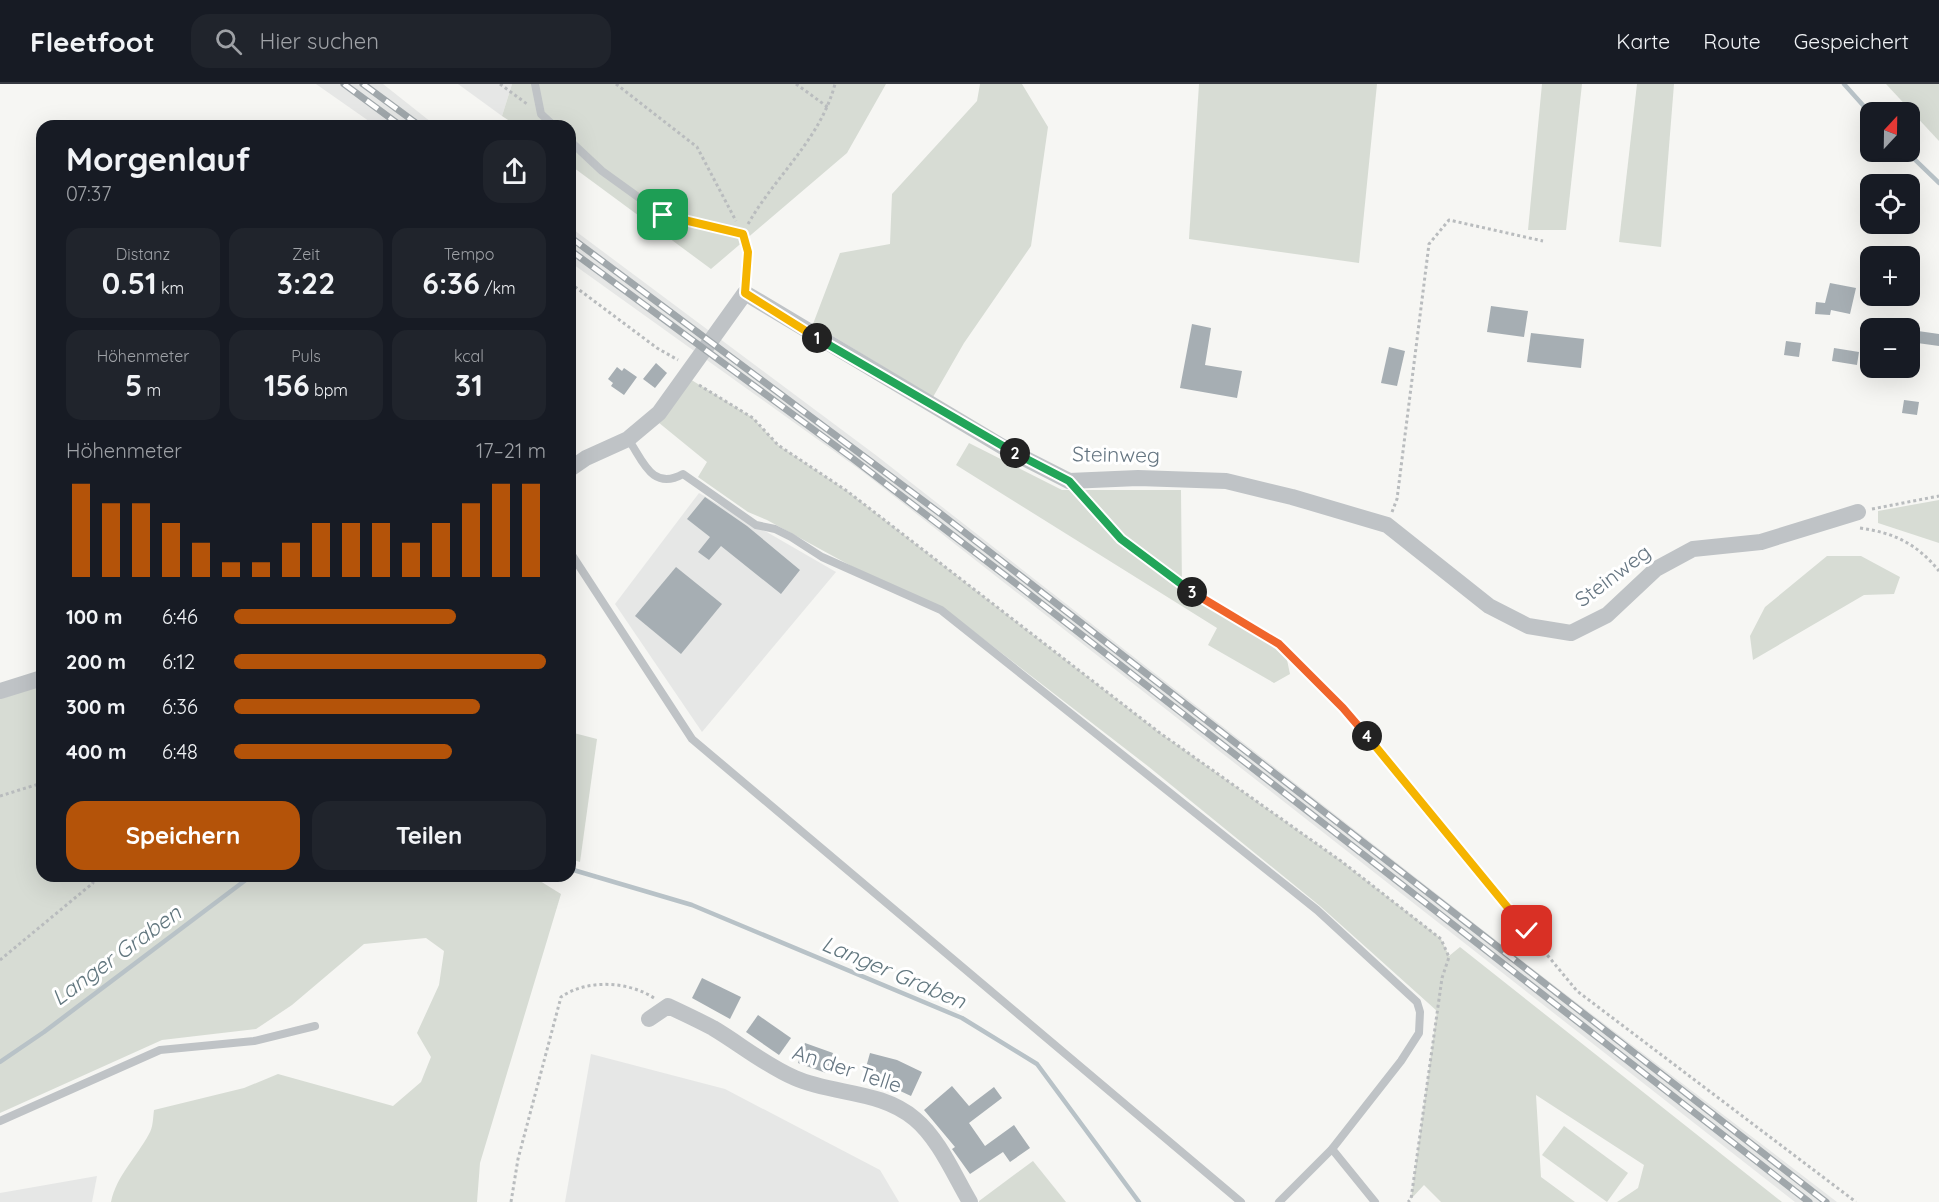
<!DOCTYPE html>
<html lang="de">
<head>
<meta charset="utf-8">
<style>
	body { margin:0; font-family:Quicksand,sans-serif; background:#20242c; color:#f1f3f6; height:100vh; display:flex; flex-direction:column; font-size:22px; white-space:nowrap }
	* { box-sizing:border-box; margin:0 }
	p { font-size:20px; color:#9ea1a6 }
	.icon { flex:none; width:33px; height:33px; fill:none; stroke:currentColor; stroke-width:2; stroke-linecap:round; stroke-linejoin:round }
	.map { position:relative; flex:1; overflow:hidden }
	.drawer { position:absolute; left:36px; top:36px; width:540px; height:762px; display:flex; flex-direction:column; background:#171b24; border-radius:18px; box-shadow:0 6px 24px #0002 }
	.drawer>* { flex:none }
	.needle { width:39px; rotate:22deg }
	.buttons { position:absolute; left:1860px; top:18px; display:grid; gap:12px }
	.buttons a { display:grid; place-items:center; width:60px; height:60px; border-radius:12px; background:#171b24; box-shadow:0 6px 24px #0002; font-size:30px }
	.pin { position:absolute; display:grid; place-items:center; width:51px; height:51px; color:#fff; margin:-26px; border-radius:12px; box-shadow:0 3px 9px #0006 }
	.km { position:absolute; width:30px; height:30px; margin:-15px; border-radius:50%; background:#222; color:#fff; font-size:16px; line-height:30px; text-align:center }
	.round { display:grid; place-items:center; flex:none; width:63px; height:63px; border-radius:18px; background:#20242c }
	.overview { display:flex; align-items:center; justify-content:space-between; height:102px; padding:0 30px }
	h1 { font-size:33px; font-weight:700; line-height:45px }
	.stats { display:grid; grid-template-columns:repeat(3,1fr); gap:9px; height:102px; padding:6px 30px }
	.stats div { display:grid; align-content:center; border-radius:15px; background:#20242c; text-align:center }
	.stats b { font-size:30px; font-weight:700 }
	.stats small { font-size:16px; font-weight:400 }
	.stats p { font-size:16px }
	.chart { height:168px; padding:12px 30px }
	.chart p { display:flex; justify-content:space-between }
	.chart svg { width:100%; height:108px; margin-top:6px; stroke:#b45309; stroke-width:6 }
	.primary-button { display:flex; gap:12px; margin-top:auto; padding:12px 30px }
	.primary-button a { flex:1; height:69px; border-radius:18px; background:#b45309; color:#fff; font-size:24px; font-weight:700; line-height:69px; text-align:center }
	.primary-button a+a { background:#20242c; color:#f1f3f6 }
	ul { padding:0 30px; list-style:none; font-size:20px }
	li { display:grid; grid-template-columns:96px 72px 1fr; align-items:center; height:45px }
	li i { height:15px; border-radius:8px; background:#b45309 }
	header { display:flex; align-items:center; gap:36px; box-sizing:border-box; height:84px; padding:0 30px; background:#171b24; border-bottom:2px solid #363941 }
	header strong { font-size:28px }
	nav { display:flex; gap:33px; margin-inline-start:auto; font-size:21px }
	.search { width:420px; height:54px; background:#20242c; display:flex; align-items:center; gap:15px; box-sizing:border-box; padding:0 21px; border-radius:18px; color:#9ea1a6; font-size:22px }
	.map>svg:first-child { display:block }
	.built { fill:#e6e7e6 }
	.green { fill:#d7dcd4 }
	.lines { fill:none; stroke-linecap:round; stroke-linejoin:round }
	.stream { stroke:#b8c2c7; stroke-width:4.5 }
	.building { fill:#a6aeb3 }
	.path { stroke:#b9bcbe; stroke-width:3; stroke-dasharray:3 3; stroke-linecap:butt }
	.service { stroke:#bfc3c6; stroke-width:8 }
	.minor { stroke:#bfc3c6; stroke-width:16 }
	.rail-casing { stroke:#a0a7ab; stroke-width:7 }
	.rail { stroke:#fff; stroke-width:4.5; stroke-dasharray:14; stroke-linecap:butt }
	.split-1-casing { stroke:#fff; stroke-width:12 }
	.split-2-casing { stroke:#fff; stroke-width:12 }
	.split-3-casing { stroke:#fff; stroke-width:12 }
	.split-4-casing { stroke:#fff; stroke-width:12 }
	.split-5-casing { stroke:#fff; stroke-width:12 }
	.split-1 { stroke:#f5b400; stroke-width:8 }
	.split-2 { stroke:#22a559; stroke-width:8 }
	.split-3 { stroke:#22a559; stroke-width:8 }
	.split-4 { stroke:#f0652b; stroke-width:8 }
	.split-5 { stroke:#f5b400; stroke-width:8 }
	.labels { text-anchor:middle; stroke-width:6; stroke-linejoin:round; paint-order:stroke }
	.street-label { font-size:21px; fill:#667682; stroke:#fff }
	.water-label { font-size:22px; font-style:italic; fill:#62777f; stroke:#fff }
</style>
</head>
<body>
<header>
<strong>Fleetfoot</strong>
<div class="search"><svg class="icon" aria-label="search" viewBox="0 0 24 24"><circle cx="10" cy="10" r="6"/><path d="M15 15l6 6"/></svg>Hier suchen</div>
<nav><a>Karte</a><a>Route</a><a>Gespeichert</a></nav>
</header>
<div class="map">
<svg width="1939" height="1118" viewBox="0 0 1939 1118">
	<rect width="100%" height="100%" fill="#f6f6f3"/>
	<g class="built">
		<polygon points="316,0 383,0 436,42 376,42"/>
		<polygon points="458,0 512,0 502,32"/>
		<polygon points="570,143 877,372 1525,879 1837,1118 1795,1118 863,388 570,178"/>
		<polygon points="699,409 836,488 702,648 615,520"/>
		<polygon points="591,970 725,1005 880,1086 899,1118 565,1118"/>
		<polygon points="97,1092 92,1118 0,1118 0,1109"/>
	</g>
	<g class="green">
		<polygon points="512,0 886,0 847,69 711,185 570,81 570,42 517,42 502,32"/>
		<polygon points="980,0 1022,0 1048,43 1031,162 964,259 933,313 813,240 840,169 890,160 892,110 977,17"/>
		<polygon points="1199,0 1377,0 1359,179 1189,155"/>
		<polygon points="1542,0 1582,0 1566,146 1528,146"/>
		<polygon points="1637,0 1674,0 1661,163 1619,158"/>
		<polygon points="1886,0 1939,0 1939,57"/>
		<polygon points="685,292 753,334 778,361 847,407 1160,649 1341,777 1430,846 1441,855 1449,872 1460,863 1782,1118 1617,1118 1638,1104 1644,1081 1536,1011 1541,1093 1575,1118 1441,1118 1424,1101 1411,1115 1437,927 1320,822 1149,683 942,523 853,483 767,436 748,428 698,393 707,378 653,334"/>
		<polygon points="969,359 1062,406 1181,406 1182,505 1286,571 1290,590 1274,599 1208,561 1217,544 956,381"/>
		<polygon points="1939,416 1939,459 1878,439 1878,427"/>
		<polygon points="1827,472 1861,472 1900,493 1894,510 1864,511 1753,576 1750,552 1765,523"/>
		<path d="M42 601V792H532L561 810 480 1079 477 1118H111C117 1091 136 1074 149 1050 153 1044 153 1034 154 1026L244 1004 278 990 393 1022 421 998 431 973 417 949 439 901 444 867 426 854 364 860 292 921 256 945 162 956 0 1029V615Z"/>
		<polygon points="570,648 597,655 580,778 570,775"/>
		<polygon points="1564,1042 1628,1089 1607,1118 1542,1071"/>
		<polygon points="1033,1077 1066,1118 979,1118 979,1117"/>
	</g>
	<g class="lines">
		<g class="stream">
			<polyline points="1844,0 1870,29"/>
			<polyline points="1907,68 1939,99"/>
			<polyline points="570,785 692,821 962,934 1037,980 1139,1118"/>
			<polyline points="0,978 44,948 251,792"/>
		</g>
	</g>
	<g class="building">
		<polygon points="1830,199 1856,204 1850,230 1831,226 1830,231 1815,230 1816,218 1825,219"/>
		<polygon points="1491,222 1528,227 1524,253 1487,248"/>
		<polygon points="1192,240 1211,244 1205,281 1242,287 1237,314 1180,304"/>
		<polygon points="1911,246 1939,250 1939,262 1910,258"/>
		<polygon points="1531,249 1584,255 1581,284 1527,278"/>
		<polygon points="1786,257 1801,259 1799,273 1784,271"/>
		<polygon points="1389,263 1405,267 1397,302 1381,299"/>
		<polygon points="1834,264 1859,268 1857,281 1832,277"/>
		<polygon points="656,279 667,289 655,304 643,295"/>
		<polygon points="617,283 622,287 624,284 637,293 624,311 611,302 613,299 608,295"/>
		<polygon points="1904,316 1919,318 1917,331 1902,329"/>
		<polygon points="705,413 747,442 800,486 781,510 721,462 709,476 698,468 710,453 687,435"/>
		<polygon points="676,483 722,520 681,570 635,532"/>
		<polygon points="702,894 741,913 730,935 692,914"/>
		<polygon points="758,931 791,954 779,971 746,948"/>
		<polygon points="805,959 833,969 826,989 798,979"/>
		<polygon points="870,969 897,976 922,988 911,1012 883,999 863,994"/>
		<polygon points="952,1002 969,1022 994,1003 1002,1014 969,1039 985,1062 1014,1041 1030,1064 1010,1078 1003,1068 970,1090 952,1065 955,1063 924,1026"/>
	</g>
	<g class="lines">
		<g class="path">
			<polyline points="500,0 527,20"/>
			<polyline points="616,0 697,63 736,137"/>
			<polyline points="796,0 829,24"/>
			<path d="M748 140C776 91 820 56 835 0"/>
			<polyline points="570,199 657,264 678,276"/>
			<polyline points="699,301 753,334 778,361 847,407 1160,649 1341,777 1441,855 1449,873 1442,894 1411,1115 1408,1118"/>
			<polyline points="1082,411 1121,455 1201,514 1279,560 1343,624 1577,907 1856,1118"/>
			<polyline points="1872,425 1939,412"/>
			<polyline points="1392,428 1397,415 1429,160 1449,136 1543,157"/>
			<path d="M1860 444C1895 449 1917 460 1939 487"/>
			<polyline points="0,712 42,699"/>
			<polyline points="0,876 93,799 91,792"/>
			<path d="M511 1118 518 1075 561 913C587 895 628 897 654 914"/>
		</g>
		<g class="service">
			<polyline points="535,0 541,30 554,42"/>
			<polyline points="570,57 602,87 663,131 743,150 748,168 745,209"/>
			<path d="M628 355C642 374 651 408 683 390L756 441 775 445 791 453 822 473 941 526 1317 826 1417 918 1420 928 1419 949 1401 977 1332 1065 1279 1118"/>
			<polyline points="570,468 692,655 1241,1118"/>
			<polyline points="0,1037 160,966 254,957 315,942"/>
			<polyline points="1332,1065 1375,1118"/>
		</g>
		<g class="minor">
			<polyline points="570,385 586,374 628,355 659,329 745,209 1008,366 1069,397 1138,394 1226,397 1292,413 1387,441 1489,522 1528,542 1571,549 1607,531 1656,485 1693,465 1761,458 1858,428"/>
			<polyline points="0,607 42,594"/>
			<path d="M649 935 668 922C683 929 698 936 713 944 740 960 765 981 795 994 834 1011 881 1006 915 1035 939 1055 954 1091 970 1118"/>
		</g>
		<defs>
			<g id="rail">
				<polyline points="344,0 401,42"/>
				<polyline points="363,0 420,42"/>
				<polyline points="570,153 941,430 1826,1118"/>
				<polyline points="570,166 852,374 1019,502 1809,1118"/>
			</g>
		</defs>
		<use href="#rail" class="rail-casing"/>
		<use href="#rail" class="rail"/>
	</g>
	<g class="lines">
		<defs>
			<polyline id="split-1" points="663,131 743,150 748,168 745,209 817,254"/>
			<polyline id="split-2" points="817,254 1015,369"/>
			<polyline id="split-3" points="1015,369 1069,397 1121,455 1192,508"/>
			<polyline id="split-4" points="1192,508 1279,560 1343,624 1367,652"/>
			<polyline id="split-5" points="1367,652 1527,847"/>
		</defs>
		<use href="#split-1" class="split-1-casing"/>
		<use href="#split-2" class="split-2-casing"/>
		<use href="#split-3" class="split-3-casing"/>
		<use href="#split-4" class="split-4-casing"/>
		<use href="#split-5" class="split-5-casing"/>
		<use href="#split-1" class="split-1"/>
		<use href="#split-2" class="split-2"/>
		<use href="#split-3" class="split-3"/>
		<use href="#split-4" class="split-4"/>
		<use href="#split-5" class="split-5"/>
	</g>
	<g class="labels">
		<g class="street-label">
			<text transform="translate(1116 371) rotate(1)" y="7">Steinweg</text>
			<text transform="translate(1613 492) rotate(-37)" y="7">Steinweg</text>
			<text transform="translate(847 985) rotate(18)" y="7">An der Telle</text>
		</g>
		<g class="water-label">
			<text transform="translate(116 871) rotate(-36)" y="8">Langer Graben</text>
			<text transform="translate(894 888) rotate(23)" y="8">Langer Graben</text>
		</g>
	</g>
</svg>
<div class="buttons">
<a><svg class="needle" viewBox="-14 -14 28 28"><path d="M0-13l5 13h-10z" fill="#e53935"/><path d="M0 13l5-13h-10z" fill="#9ea1a6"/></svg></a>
<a><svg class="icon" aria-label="locate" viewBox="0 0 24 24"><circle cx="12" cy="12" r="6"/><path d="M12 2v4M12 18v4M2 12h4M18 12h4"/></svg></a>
<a>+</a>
<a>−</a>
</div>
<div class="pin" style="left:663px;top:131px;background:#1e9e55"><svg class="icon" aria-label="arrive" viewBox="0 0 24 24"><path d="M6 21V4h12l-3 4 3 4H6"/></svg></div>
<div class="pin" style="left:1527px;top:847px;background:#d93025"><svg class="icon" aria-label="check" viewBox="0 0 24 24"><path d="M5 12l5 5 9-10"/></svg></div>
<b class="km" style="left:817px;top:254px">1</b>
<b class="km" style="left:1015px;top:369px">2</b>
<b class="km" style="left:1192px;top:508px">3</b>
<b class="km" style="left:1367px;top:652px">4</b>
<section class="drawer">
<div class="overview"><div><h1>Morgenlauf</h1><p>07:37</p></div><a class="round"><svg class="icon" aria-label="share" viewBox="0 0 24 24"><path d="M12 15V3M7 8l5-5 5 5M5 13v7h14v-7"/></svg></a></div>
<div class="stats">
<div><p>Distanz</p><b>0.51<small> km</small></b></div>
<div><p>Zeit</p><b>3:22</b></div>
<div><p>Tempo</p><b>6:36<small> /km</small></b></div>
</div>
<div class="stats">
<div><p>Höhenmeter</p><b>5<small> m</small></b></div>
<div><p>Puls</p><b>156<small> bpm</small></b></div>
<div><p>kcal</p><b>31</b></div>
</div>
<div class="chart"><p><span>Höhenmeter</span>17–21 m</p>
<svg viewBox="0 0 160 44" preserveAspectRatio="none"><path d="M5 44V6M15 44V14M25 44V14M35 44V22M45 44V30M55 44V38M65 44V38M75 44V30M85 44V22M95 44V22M105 44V22M115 44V30M125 44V22M135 44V14M145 44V6M155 44V6"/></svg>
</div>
<ul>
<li><b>100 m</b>6:46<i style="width:71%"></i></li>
<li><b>200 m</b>6:12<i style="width:100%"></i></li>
<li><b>300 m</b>6:36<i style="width:79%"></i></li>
<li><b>400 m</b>6:48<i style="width:70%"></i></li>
</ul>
<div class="primary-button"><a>Speichern</a><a>Teilen</a></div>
</section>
</div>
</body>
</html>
